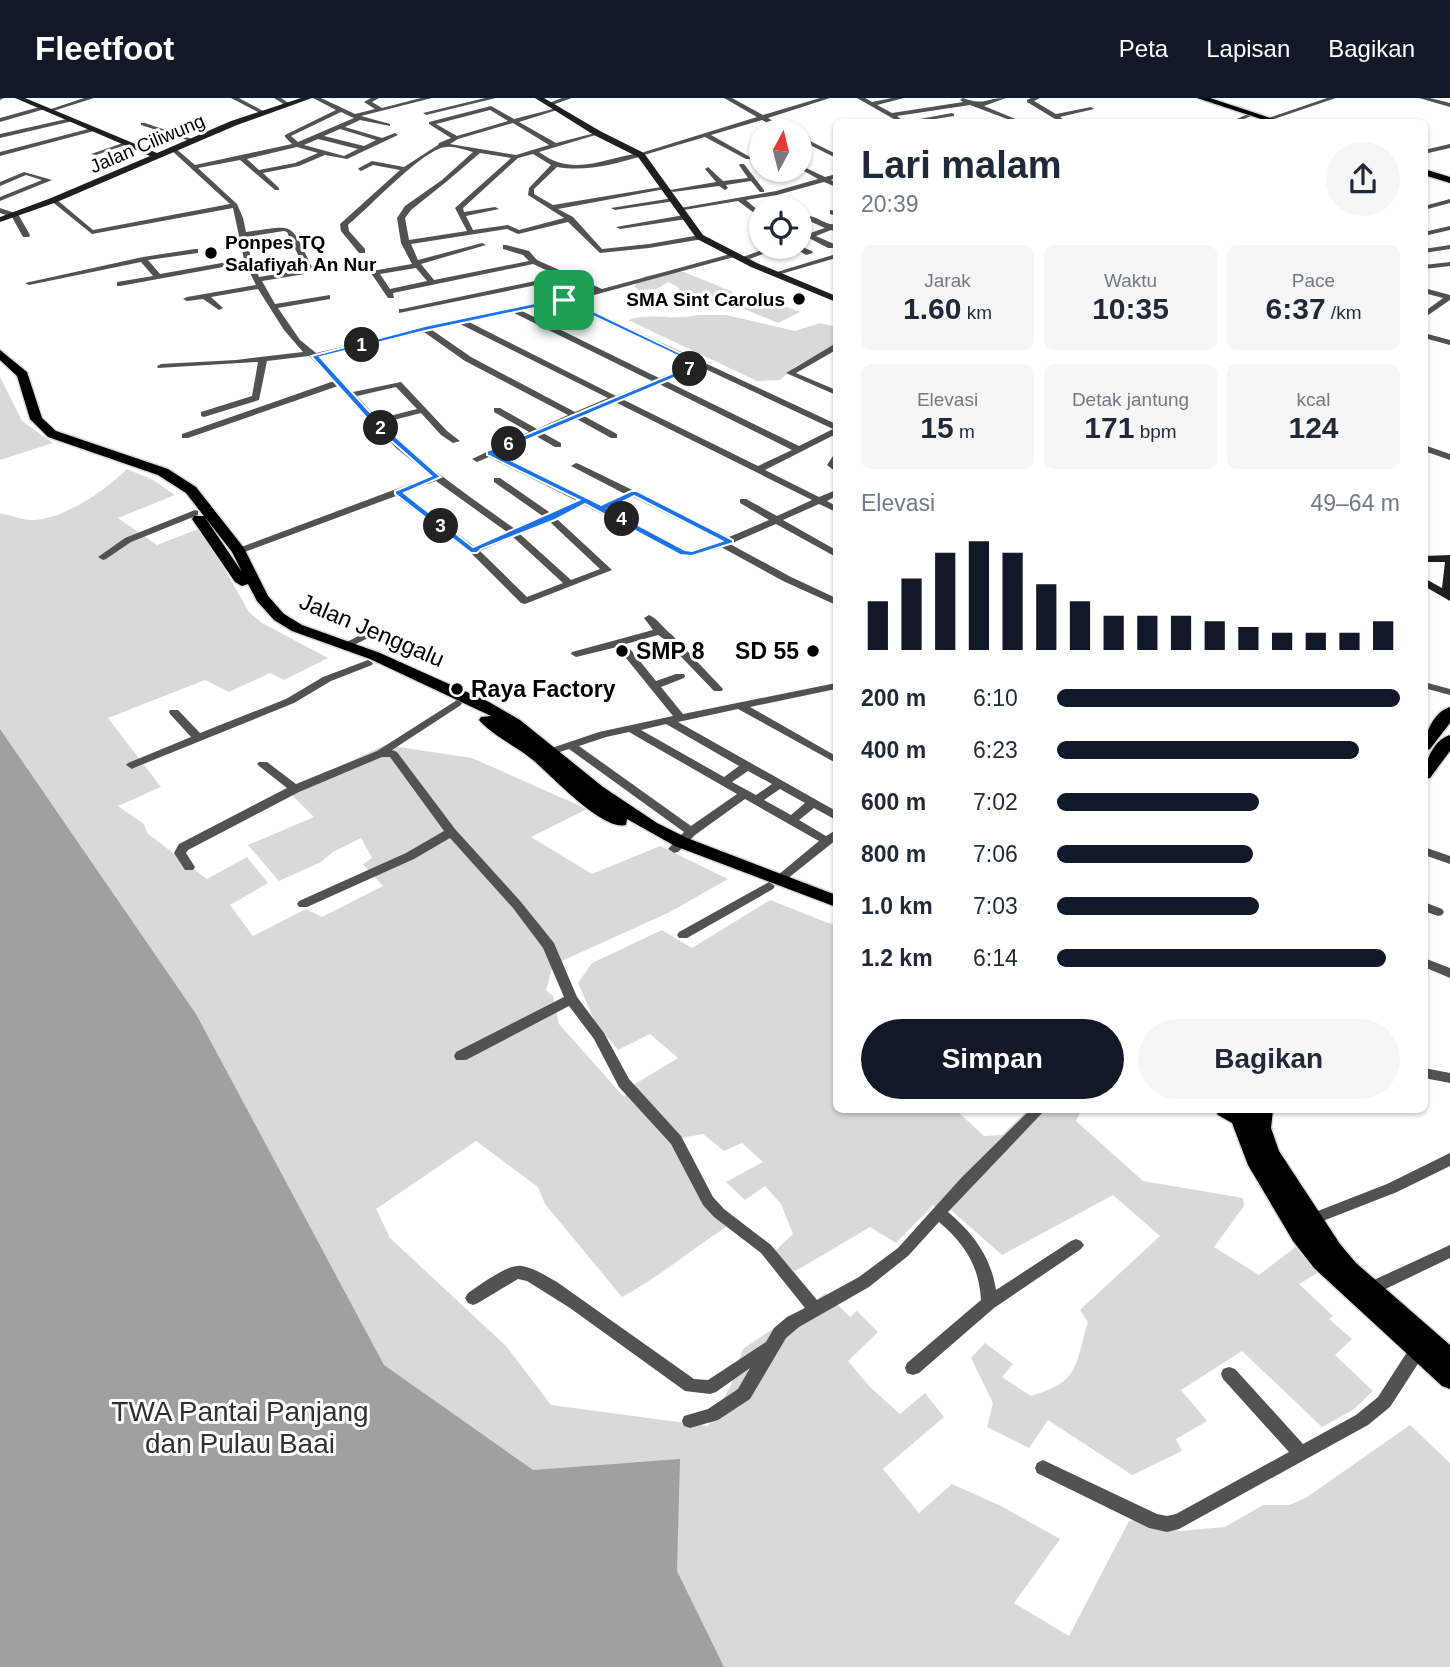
<!DOCTYPE html>
<html lang="id">
<head>
<meta charset="utf-8">
<style>
	body { margin:0; font-family:Arial,sans-serif; background:#f6f6f7; color:#1f2937; height:100vh; display:flex; flex-direction:column; font-size:26px; white-space:nowrap }
	* { box-sizing:border-box; margin:0 }
	p { font-size:23px; color:#747a83 }
	.icon { flex:none; width:38px; height:38px; fill:none; stroke:currentColor; stroke-width:2; stroke-linecap:round; stroke-linejoin:round }
	.map { position:relative; flex:1; overflow:hidden }
	.panel { position:absolute; left:833px; top:21px; width:595px; height:994px; display:flex; flex-direction:column; background:#fff; border-radius:10px; box-shadow:0 2px 5px #0004 }
	.panel>* { flex:none }
	.needle { width:46px; rotate:7deg }
	.tools { position:absolute; left:749px; top:21px; display:grid; gap:14px }
	.tools a { display:grid; place-items:center; width:63px; height:63px; border-radius:50%; background:#fff; box-shadow:0 2px 5px #0004; font-size:35px }
	.pin { position:absolute; display:grid; place-items:center; width:60px; height:60px; color:#fff; margin:-30px; border-radius:14px; box-shadow:0 4px 10px #0006 }
	.km { position:absolute; width:35px; height:35px; margin:-18px; border-radius:50%; background:#222; color:#fff; font-size:19px; line-height:35px; text-align:center }
	.round { display:grid; place-items:center; flex:none; width:74px; height:74px; border-radius:37px; background:#f6f6f7 }
	.headline { display:flex; align-items:center; justify-content:space-between; height:119px; padding:0 28px }
	h1 { font-size:38px; font-weight:700; line-height:52px }
	.figures { display:grid; grid-template-columns:repeat(3,1fr); gap:10px; height:119px; padding:7px 28px }
	.figures div { display:grid; align-content:center; border-radius:10px; background:#f6f6f7; text-align:center }
	.figures b { font-size:30px; font-weight:700 }
	.figures small { font-size:19px; font-weight:400 }
	.figures p { font-size:19px }
	.chart { height:196px; padding:14px 28px }
	.chart p { display:flex; justify-content:space-between }
	.chart svg { width:100%; height:126px; margin-top:7px; stroke:#111827; stroke-width:6 }
	.primary-button { display:flex; gap:14px; margin-top:auto; padding:14px 28px }
	.primary-button a { flex:1; height:80px; border-radius:42px; background:#111827; color:#fff; font-size:28px; font-weight:700; line-height:80px; text-align:center }
	.primary-button a+a { background:#f6f6f7; color:#1f2937 }
	ul { padding:0 28px; list-style:none; font-size:23px }
	li { display:grid; grid-template-columns:112px 84px 1fr; align-items:center; height:52px }
	li i { height:18px; border-radius:9px; background:#111827 }
	header { display:flex; align-items:center; gap:42px; box-sizing:border-box; height:98px; padding:0 35px; background:#111827; color:#fff }
	header strong { font-size:33px }
	nav { display:flex; gap:38px; margin-inline-start:auto; font-size:24px }
	.map>svg:first-child { display:block }
	.green { fill:#d9d9d9 }
	.water { fill:#a0a0a0 }
	.lines { fill:none; stroke-linecap:round; stroke-linejoin:round }
	.primary-casing { stroke:#dbdbdb; stroke-width:3 }
	.street { fill:#525252; fill-rule:evenodd }
	.secondary { fill:#1f1f1f; fill-rule:evenodd }
	.primary { fill:#000; fill-rule:evenodd }
	.route { fill:#1a73e8; stroke:#fff; stroke-width:2; fill-rule:evenodd }
	.poi-dot { fill:#000; stroke:#fff; stroke-width:2.5 }
	.labels { text-anchor:middle; stroke-width:6; stroke-linejoin:round; paint-order:stroke }
	.far-street-label { font-size:19px; fill:#000; stroke:#fff }
	.far-poi-label { font-size:19px; font-weight:bold; fill:#000; stroke:#fff; text-anchor:start }
	.street-label { font-size:23px; fill:#000; stroke:#fff }
	.poi-label { font-size:23px; font-weight:bold; fill:#000; stroke:#fff; text-anchor:start }
	.near-park-label { font-size:28px; fill:#303030; stroke:#fff }
</style>
</head>
<body>
<header>
<strong>Fleetfoot</strong>
<nav><a>Peta</a><a>Lapisan</a><a>Bagikan</a></nav>
</header>
<div class="map">
<svg width="1450" height="1569" viewBox="0 0 1450 1569">
	<rect width="100%" height="100%" fill="#fff"/>
	<g class="green">
		<path d="M671 173 684 174 733 194C716 207 702 204 683 198L678 189 668 184 657 191 639 192 634 188 645 178Z"/>
		<polygon points="765,200 800,214 778,225 742,210"/>
		<path d="M697 217H726L795 233 820 225 836 229V247L796 268 780 282 757 283 628 222C650 214 674 223 697 217Z"/>
		<polygon points="0,279 22,323 53,345 0,362"/>
		<path d="M127 371 153 382 175 397 118 420 157 447 201 430 249 514 262 525 328 560 284 582 270 575 229 594 205 582 108 620 161 689 118 708 144 726 147 735 207 781 247 759 268 785 230 807 253 838 306 811 322 819 383 788 363 766 372 760 361 740 333 754 321 764 279 783 248 747 314 719 288 693 385 647 472 660 587 711 531 739 592 776 660 748 728 781 670 814 553 867 546 892 553 898 559 926 624 999 635 986 678 960 650 936 618 952 596 926 578 885 592 865 662 832 692 850 770 802 836 828V1012H956L984 1038 1002 1037 1028 1012H1081L1076 1023 1143 1083 1243 1100 1244 1108 1214 1149 1259 1177 1301 1145 1324 1171 1299 1186 1333 1218 1329 1221 1352 1241 1335 1257 1373 1293 1353 1312 1322 1329 1242 1253 1181 1292 1207 1323 1176 1341 1182 1353 1132 1377 1048 1322 1029 1350 987 1329 993 1305 971 1260 985 1245 1013 1266 1002 1279 1031 1298C1081 1283 1074 1269 1088 1224L1080 1212 1160 1138 1113 1097 1002 1157 951 1112 942 1116 933 1107 896 1145 870 1129 794 1174 775 1153 793 1136 781 1106 765 1088 745 1102 726 1084 763 1064 742 1045 724 1053 703 1036 681 1040 726 1129C691 1152 659 1179 622 1199L545 1106 538 1089 476 1043 376 1111 390 1140 506 1248 551 1307 708 1328 731 1287 743 1251 826 1195 850 1219 857 1213 878 1234 848 1263 870 1289 900 1316 925 1295 944 1319 883 1371 919 1415 952 1386 1001 1408 1060 1441 1014 1505 1069 1538 1129 1423 1141 1421 1179 1433 1225 1429 1263 1407H1290L1307 1399 1410 1327 1450 1365V1569H0V415C10 417 22 422 32 422 63 422 106 392 127 371Z"/>
	</g>
	<polygon class="water" points="0,631 196,916 384,1267 533,1372 680,1361 677,1473 724,1569 0,1569"/>
	<g class="lines">
		<defs>
			<g id="primary">
				<polygon points="1197,0 1210,0 1283,24 1270,24"/>
				<polygon points="1424,71 1450,79 1450,85 1424,77"/>
				<path d="M0 252 27 274 42 320 56 333 168 371 196 389 244 450 268 498 284 516 302 527 380 555 489 604 520 622 603 689 657 725 687 740 836 797V809L675 748 627 721 626 727C602 733 551 677 533 662 516 648 493 638 479 622L481 619 491 618 370 561 292 533 274 522 257 503 248 486 242 488 235 484 192 421 194 418H204L242 474 232 454 186 395 158 377 48 339 30 321 17 278 0 262Z"/>
				<path d="M1450 609V625L1430 651 1424 653C1424 637 1433 614 1450 609Z"/>
				<path d="M1450 637V653L1430 680 1424 681C1424 665 1433 642 1450 637Z"/>
				<polygon points="1215,1012 1253,1012 1252,1017 1253,1012 1273,1012 1271,1030 1279,1053 1340,1146 1356,1165 1450,1247 1450,1291 1442,1288 1314,1170 1293,1143 1248,1067 1232,1025 1218,1017"/>
			</g>
		</defs>
		<use href="#primary" class="primary-casing"/>
		<g class="street">
			<polygon points="0,0 4,0 0,2"/>
			<polygon points="84,0 94,0 50,14 45,13"/>
			<polygon points="231,0 239,0 265,14 260,15"/>
			<polygon points="274,0 281,0 290,6 285,7"/>
			<path d="M313 0H321L355 16 375 11 364 4 371 0H379L372 4 382 10 421 0H432L361 18 390 26V28L360 22 345 29 382 40 395 35 398 37 347 61 325 57 299 68 263 75 279 90V92H275L240 62 198 70 237 106 243 120 246 134C297 127 289 123 312 169L305 176 262 183 275 206 330 197V201L278 210 300 242 316 255 425 229 594 193 566 181 399 215V211H402L559 178 533 166 393 195 394 200H388L371 175 372 173 412 166 401 145 397 120 405 108 442 82 473 54C465 52 454 48 446 49 424 50 368 111 348 127L349 133 365 151V155H359L341 133 340 126 400 72 373 67 361 73 358 71 359 70 372 63 404 69 438 47 439 45 451 40 429 26V24L491 8 514 21 557 10V12L519 24 556 45 599 34V36L539 54C576 81 605 58 643 55L644 54 757 19 724 0H732L763 17 820 0H830L768 20 790 33H783L762 22 711 37 750 59V61H746L705 39 644 57 643 58C614 66 587 74 557 69L534 91V96L553 107 667 88 668 89 665 91 558 111 573 119 602 151 649 146 700 137H703V141L649 150 600 155 568 124 518 136 507 131 411 146 418 162 482 145 486 147 421 166 434 182 529 163 523 157 503 151V147H506L529 153 537 162 602 191 734 155V159L572 203 836 326V336L765 372 819 399 836 392V398L827 403 836 408V414L819 406 783 422 836 452V459L776 426 730 446 791 479 836 500V507L783 483 721 449 691 458H685L584 407 557 421 612 472 525 506 521 505 471 455 396 398 242 455H236V451L431 378 396 350 338 288 188 340H182V336L334 283 309 258 267 263 259 302 204 319 201 318V314L252 298 258 264 158 270 157 268 161 266 236 262 303 254 284 232 258 191 211 199 223 210 219 212 203 201 187 203 183 201 187 199 256 187 245 165 120 188H117V184L153 178 141 164 29 187 25 185 143 159 195 151H198V155L148 162 160 176 244 161 233 110 92 136 50 102 56 101 93 132 230 106 170 51V49H174L195 67 292 46 285 39V37L336 12ZM490 12 508 23 457 38 436 26ZM341 14 354 20 298 44 291 38ZM513 25 549 47 516 57 450 46 458 41ZM340 31 376 42 364 48 324 38ZM318 41 358 51 344 58 304 47ZM297 49 318 55 295 65 259 72 247 61ZM480 55 511 60 455 110 467 133 409 142 405 120 411 112 446 84ZM533 56 551 67 529 90 528 97 564 120 519 132 508 127 473 132 466 118 499 111 495 109 464 114 463 110 518 60ZM284 133 287 134 304 169 302 172 259 179 251 160 246 139ZM416 170 427 183 390 191 380 176ZM563 205 694 266 659 280 522 213ZM514 215 652 283 616 298 469 224ZM460 226 608 300 575 314 471 259 432 232ZM424 234 465 263 568 317 537 331 500 310H494V314L529 334 472 361 477 364 489 359 577 403 552 416 500 380H494V384L544 419 515 431C469 398 421 366 382 325L421 315 441 337 453 345 460 343 447 333 401 284 353 294 321 259ZM701 269 833 331 799 348 666 283ZM659 286 792 352 758 368 622 301ZM396 289 417 311 378 321 357 298ZM615 304 812 402 777 418 746 401H740V405L769 422 729 439 579 366 576 365 571 368 625 396 600 408 590 403 589 400H584L497 355 536 338 555 349H561V345L543 335 575 320 611 340H617V336L582 317ZM436 383 507 434 474 448 403 395ZM633 399 721 443 689 453 607 411ZM550 424 600 471 571 482 520 436ZM513 439 563 485 527 499 480 453Z"/>
			<polygon points="485,0 496,0 426,17 423,15"/>
			<polygon points="562,0 572,0 552,7 549,5"/>
			<path d="M857 0H865L872 4 892 0H904L877 7 892 15 963 4 960 2 963 0C985 8 985 0 1006 0L984 8 1023 24H1015L970 7 897 18 902 22 899 24Z"/>
			<polygon points="1031,0 1040,0 1034,3 1056,16 1091,9 1094,11 1060,19 1067,24 1060,24 1027,4 1027,2"/>
			<polygon points="1327,0 1336,0 1271,22 1266,21"/>
			<polygon points="1419,0 1430,0 1450,5 1450,9"/>
			<polygon points="43,8 45,11 0,24 0,20"/>
			<polygon points="952,15 954,16 954,18 916,24 904,24"/>
			<polygon points="1246,17 1251,18 1237,24 1230,24"/>
			<polygon points="71,20 73,21 73,23 0,40 0,36"/>
			<polygon points="141,25 145,25 195,42 190,43 141,27"/>
			<polygon points="92,30 94,31 94,33 0,58 0,54"/>
			<polygon points="800,38 836,56 836,60 800,42"/>
			<polygon points="123,45 128,46 96,57 91,56"/>
			<polygon points="1450,46 1450,50 1424,56 1424,52"/>
			<polygon points="740,66 744,66 764,92 764,94 760,94 751,83 726,87 728,90 725,92 719,88 673,94 670,92 716,84 705,71 708,69 723,83 748,80 739,67"/>
			<polygon points="806,70 825,79 836,76 836,80 831,82 836,85 836,89 824,84 777,97 746,102 761,115 761,120 738,103 684,112 680,110 776,93 818,81 804,73 803,72"/>
			<polygon points="24,74 52,82 0,103 0,99 42,82 26,77 0,88 0,84"/>
			<polygon points="673,100 675,101 675,103 615,112 611,110"/>
			<polygon points="1450,101 1450,105 1424,112 1424,108"/>
			<polygon points="0,110 18,116 30,137 29,139 23,139 12,119 0,115"/>
			<polygon points="830,112 836,113 836,118 830,116"/>
			<polygon points="684,117 688,119 687,121 620,131 616,129"/>
			<path d="M807 118C818 118 826 128 836 126V134L831 132 816 138 834 146V150H828L809 140 800 143V139L803 137V134L810 135 825 130 807 122Z"/>
			<polygon points="1450,128 1450,132 1424,138 1424,134"/>
			<polygon points="1450,147 1450,151 1424,155 1424,151"/>
			<polygon points="800,148 812,153 813,155 806,157 793,149"/>
			<polygon points="770,149 780,149 750,161 743,159"/>
			<polygon points="836,156 836,160 781,176 777,174"/>
			<polygon points="1450,164 1450,168 1424,171 1424,167"/>
			<polygon points="1424,190 1450,197 1450,202 1424,220 1424,214 1443,200 1424,195"/>
			<polygon points="1424,235 1450,242 1450,247 1424,240"/>
			<polygon points="833,247 836,247 836,252 796,275 836,292 836,297 786,275"/>
			<polygon points="1424,347 1450,356 1450,362 1424,353"/>
			<polygon points="836,357 836,374 827,367 833,358"/>
			<polygon points="195,412 198,413 198,417 131,444 106,461 103,462 98,459 125,440"/>
			<path d="M649 517C657 520 664 531 672 537L723 591 722 593H714L664 541 658 537 626 546 656 583 676 576H684L685 578 684 580 661 589 683 616 836 585V591L750 609 836 658V665L738 611 678 624 836 713V722L814 710 799 722 826 738 836 732V742L782 785H774L772 782 819 743 745 701 695 737 678 754 674 755 668 751 684 734 569 651 541 660 535 657 537 655 599 634 673 618 617 549 576 559 571 556 572 554 653 532 644 520ZM666 626 739 668 724 679 641 632ZM629 634 737 696 691 728 579 648 606 639ZM748 673 772 686 756 697 732 684ZM780 691 805 705 791 717 764 702Z"/>
			<polygon points="374,530 379,533 378,535 350,549 346,550 341,547"/>
			<polygon points="368,562 373,565 372,567 331,583 294,605 136,669 132,671 126,667 128,665 191,639 170,616 169,614 170,612 178,612 200,635 286,601 323,579"/>
			<polygon points="1424,584 1450,591 1450,597 1424,590"/>
			<path d="M457 602 462 605 461 607 392 652 397 654 455 731 521 804 554 845 577 899 604 935 629 981 681 1038 713 1099 724 1111 771 1147 817 1202 859 1179 898 1150 962 1079 1030 1012H1045L948 1114C973 1135 991 1159 996 1192L1071 1143 1076 1141 1081 1143 1084 1147 1081 1151 994 1210 919 1275 913 1277 907 1275 905 1270 907 1265 981 1202C979 1168 965 1146 939 1124L908 1158 869 1189 799 1229 786 1240 750 1301 718 1322 690 1330 684 1328 682 1323 684 1318 708 1311 738 1291 750 1270 716 1294 710 1296 685 1293 570 1210 527 1183 518 1181 478 1205 473 1207 468 1205 465 1200 468 1195C480 1187 507 1166 522 1168 534 1170 546 1178 557 1184L694 1281 708 1282 766 1244 774 1230 787 1219 805 1210 761 1155 714 1119 703 1107 671 1046 619 989 594 941 569 908 466 962H456L454 958 456 954 564 899 543 850 513 810 450 740 414 761 307 809H299L297 806 299 803 406 755 444 733 390 659H382L299 694 188 752 186 755 195 769 193 772H185L174 755 179 746 287 690 259 668 257 666 259 664H267L296 686 377 653Z"/>
			<polygon points="1424,749 1450,758 1450,766 1424,757"/>
			<polygon points="769,784 775,788 773,791 687,840 679,840 677,837 679,834"/>
			<polygon points="1424,804 1442,811 1444,814 1442,817 1438,818 1424,813"/>
			<polygon points="1424,860 1450,870 1450,880 1424,869"/>
			<polygon points="1424,970 1450,975 1450,985 1424,980"/>
			<polygon points="1450,1055 1450,1068 1397,1094 1310,1128 1305,1126 1303,1122 1305,1118 1387,1086"/>
			<polygon points="1450,1147 1450,1160 1375,1196 1370,1197 1365,1196 1362,1191 1365,1186"/>
			<polygon points="1417,1246 1423,1248 1425,1253 1423,1258 1390,1309 1368,1327 1179,1431 1167,1434 1149,1430 1037,1375 1035,1370 1037,1365 1043,1362 1157,1416 1167,1418 1176,1416 1289,1354 1223,1281 1221,1276 1223,1271 1229,1269 1235,1271 1303,1346 1356,1317 1378,1299 1411,1248"/>
		</g>
		<g class="secondary">
			<polygon points="15,0 25,0 157,55 231,23 301,0 312,0 237,27 57,104 0,124 0,119 51,100 150,58"/>
			<polygon points="535,0 544,0 600,33 644,55 703,137 757,165 836,198 836,204 751,169 697,141 638,59 594,37"/>
			<polygon points="1450,457 1450,503 1424,488 1424,480 1442,490 1445,464 1424,464 1424,458"/>
		</g>
		<use href="#primary" class="primary"/>
	</g>
	<path class="route" d="M564 199 705 267 496 355 601 407 631 393H637L733 442V445L692 458 680 457 585 406 555 422 481 451 477 455H471L395 396V393L431 378 372 326 311 258 425 228ZM563 204 695 266 487 353V357L579 402 473 449 404 395 441 379 378 323 320 259 425 233ZM634 398 722 443 692 453 685 452 608 411Z"/>
	<g class="poi-dot">
		<circle cx="211" cy="155" r="7"/>
		<circle cx="799" cy="201" r="7"/>
		<circle cx="622" cy="553" r="7"/>
		<circle cx="813" cy="553" r="7"/>
		<circle cx="457" cy="591" r="7"/>
	</g>
	<g class="labels">
		<g class="far-street-label">
			<text transform="translate(147 45) rotate(-23)" y="7">Jalan Ciliwung</text>
		</g>
		<g class="far-poi-label">
			<text x="225" y="151">Ponpes TQ<tspan x="225" dy="22">Salafiyah An Nur</tspan></text>
			<text x="785" y="208" text-anchor="end">SMA Sint Carolus</text>
		</g>
		<g class="street-label">
			<text transform="translate(372 532) rotate(23)" y="8">Jalan Jenggalu</text>
		</g>
		<g class="poi-label">
			<text x="636" y="561">SMP 8</text>
			<text x="799" y="561" text-anchor="end">SD 55</text>
			<text x="471" y="599">Raya Factory</text>
		</g>
		<g class="near-park-label">
			<text x="240" y="1323">TWA Pantai Panjang<tspan x="240" dy="32">dan Pulau Baai</tspan></text>
		</g>
	</g>
</svg>
<div class="tools">
<a><svg class="needle" viewBox="-14 -14 28 28"><path d="M0-13l5 13h-10z" fill="#e53935"/><path d="M0 13l5-13h-10z" fill="#747a83"/></svg></a>
<a><svg class="icon" aria-label="locate" viewBox="0 0 24 24"><circle cx="12" cy="12" r="6"/><path d="M12 2v4M12 18v4M2 12h4M18 12h4"/></svg></a>
</div>
<div class="pin" style="left:564px;top:202px;background:#1e9e55"><svg class="icon" aria-label="arrive" viewBox="0 0 24 24"><path d="M6 21V4h12l-3 4 3 4H6"/></svg></div>
<b class="km" style="left:362px;top:247px">1</b>
<b class="km" style="left:381px;top:330px">2</b>
<b class="km" style="left:441px;top:428px">3</b>
<b class="km" style="left:622px;top:421px">4</b>
<b class="km" style="left:509px;top:346px">6</b>
<b class="km" style="left:690px;top:271px">7</b>
<section class="panel">
<div class="headline"><div><h1>Lari malam</h1><p>20:39</p></div><a class="round"><svg class="icon" aria-label="share" viewBox="0 0 24 24"><path d="M12 15V3M7 8l5-5 5 5M5 13v7h14v-7"/></svg></a></div>
<div class="figures">
<div><p>Jarak</p><b>1.60<small> km</small></b></div>
<div><p>Waktu</p><b>10:35</b></div>
<div><p>Pace</p><b>6:37<small> /km</small></b></div>
</div>
<div class="figures">
<div><p>Elevasi</p><b>15<small> m</small></b></div>
<div><p>Detak jantung</p><b>171<small> bpm</small></b></div>
<div><p>kcal</p><b>124</b></div>
</div>
<div class="chart"><p><span>Elevasi</span>49–64 m</p>
<svg viewBox="0 0 160 44" preserveAspectRatio="none"><path d="M5 44V27M15 44V19M25 44V10M35 44V6M45 44V10M55 44V21M65 44V27M75 44V32M85 44V32M95 44V32M105 44V34M115 44V36M125 44V38M135 44V38M145 44V38M155 44V34"/></svg>
</div>
<ul>
<li><b>200 m</b>6:10<i style="width:100%"></i></li>
<li><b>400 m</b>6:23<i style="width:88%"></i></li>
<li><b>600 m</b>7:02<i style="width:59%"></i></li>
<li><b>800 m</b>7:06<i style="width:57%"></i></li>
<li><b>1.0 km</b>7:03<i style="width:59%"></i></li>
<li><b>1.2 km</b>6:14<i style="width:96%"></i></li>
</ul>
<div class="primary-button"><a>Simpan</a><a>Bagikan</a></div>
</section>
</div>
</body>
</html>
